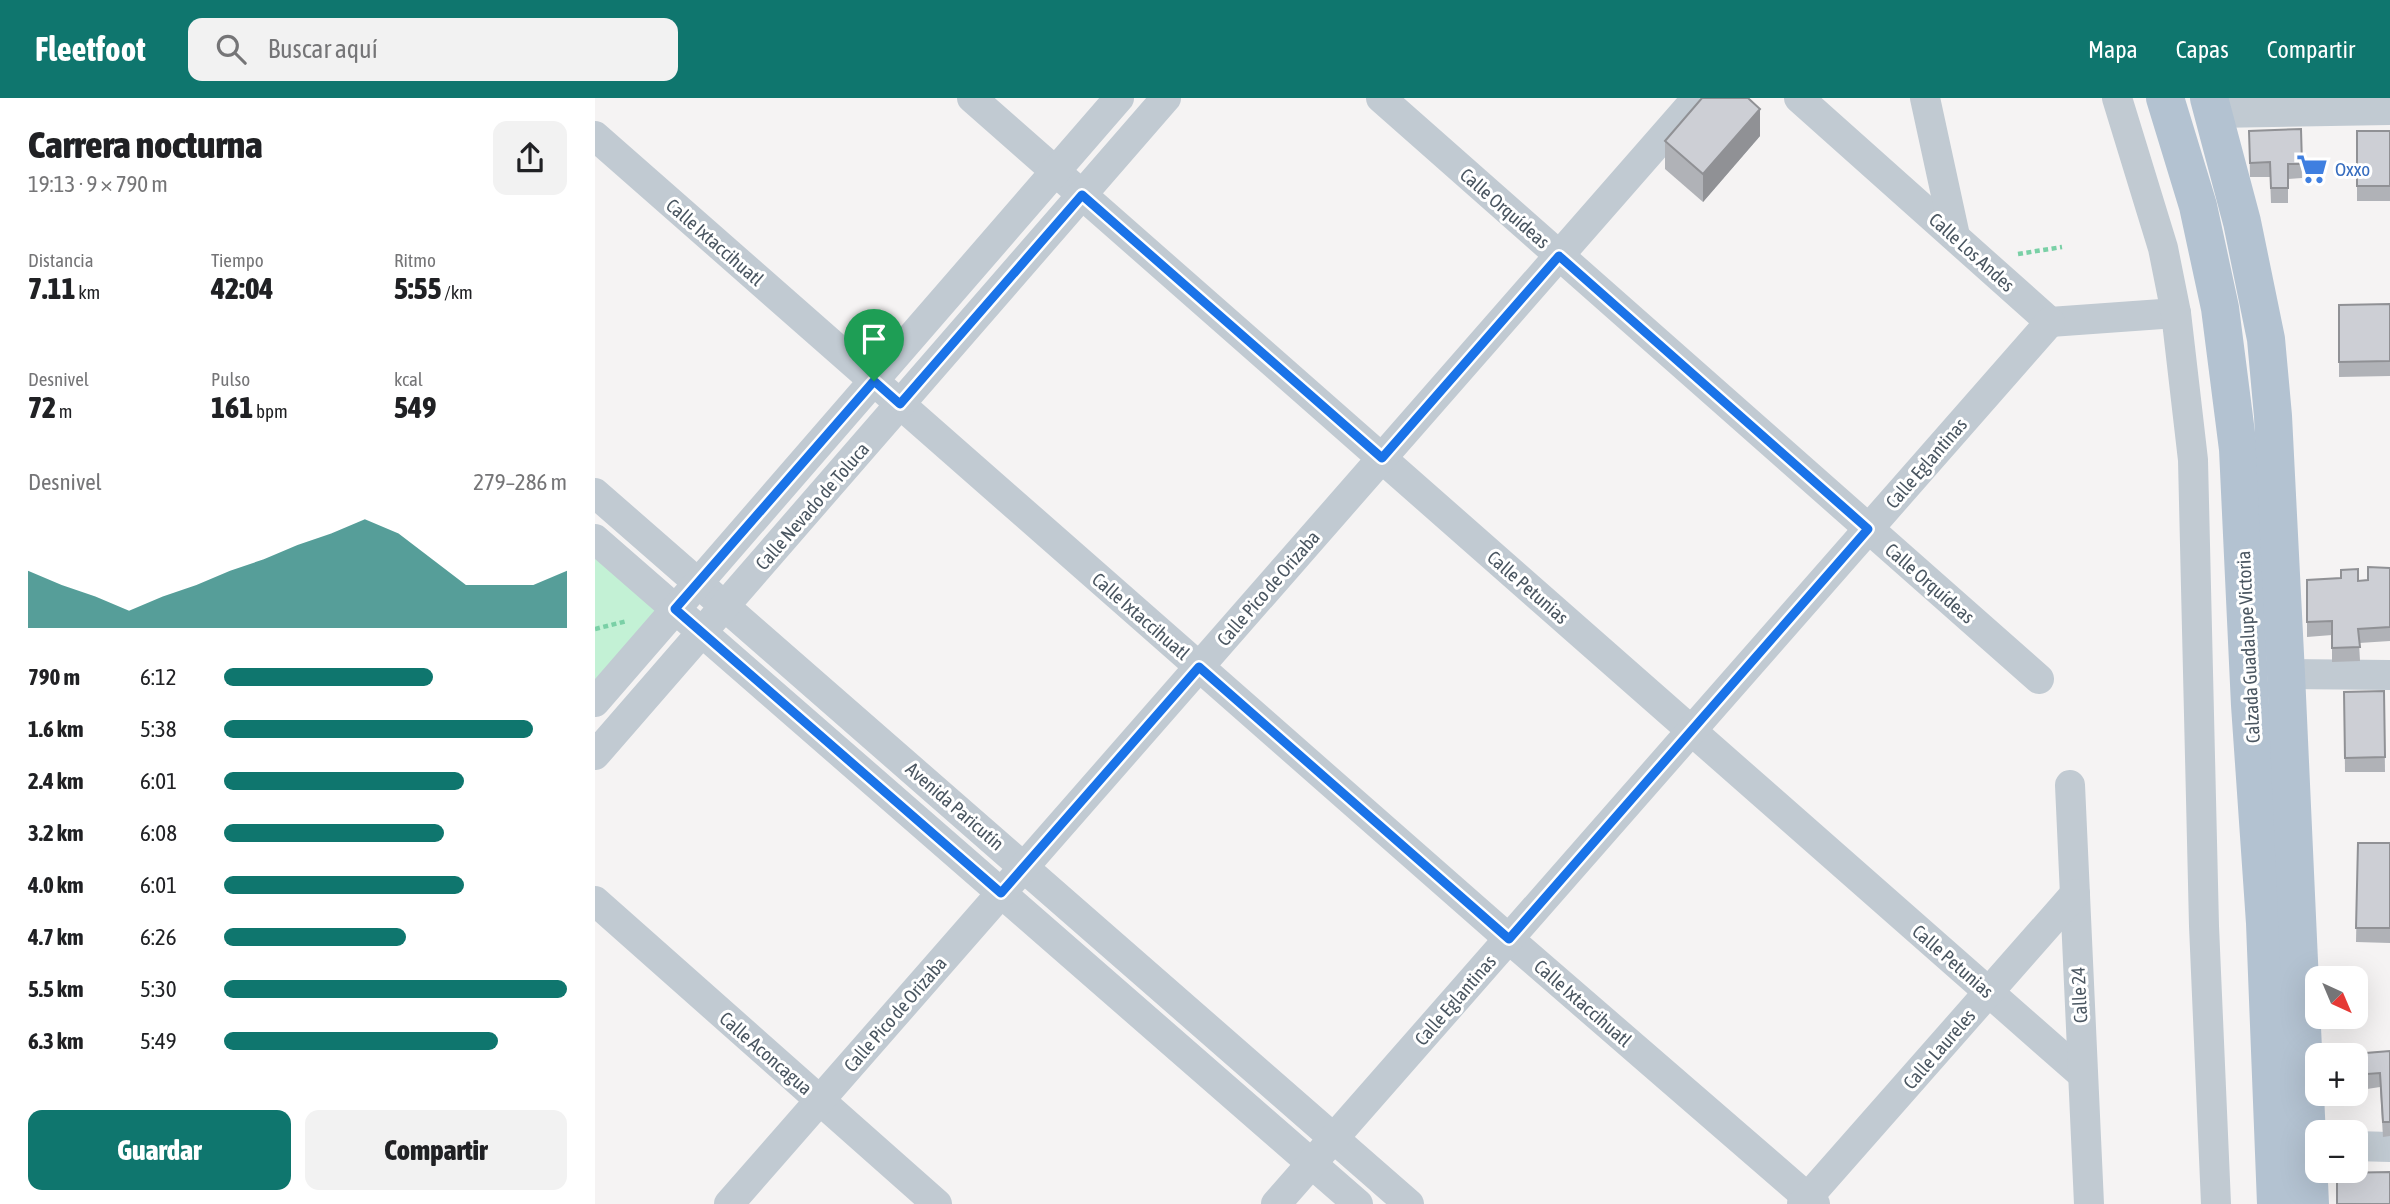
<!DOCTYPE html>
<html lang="es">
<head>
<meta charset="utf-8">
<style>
	body { margin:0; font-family:"Asap Condensed",sans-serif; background:#f2f2f2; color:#202124; height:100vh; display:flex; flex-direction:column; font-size:26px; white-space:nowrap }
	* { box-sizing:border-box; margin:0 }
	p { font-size:23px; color:#757577 }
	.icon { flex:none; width:38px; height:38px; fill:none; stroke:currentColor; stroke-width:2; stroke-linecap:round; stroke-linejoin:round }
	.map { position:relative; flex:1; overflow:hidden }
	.sheet { display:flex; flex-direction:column; background:#fff; width:595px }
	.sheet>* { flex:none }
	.needle { width:46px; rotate:136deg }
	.tools { position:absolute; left:1710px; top:868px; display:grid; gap:14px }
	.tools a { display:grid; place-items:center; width:63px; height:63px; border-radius:14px; background:#fff; box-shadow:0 7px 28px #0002; font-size:35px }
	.pin { position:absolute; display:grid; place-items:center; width:60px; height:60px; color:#fff; margin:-72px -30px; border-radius:50% 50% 50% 0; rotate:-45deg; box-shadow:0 0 7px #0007 }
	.pin .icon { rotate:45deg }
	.round { display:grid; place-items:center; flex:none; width:74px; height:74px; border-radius:14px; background:#f2f2f2 }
	.headline { display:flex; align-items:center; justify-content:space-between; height:119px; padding:0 28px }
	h1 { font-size:38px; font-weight:800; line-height:52px }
	.metrics { display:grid; grid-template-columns:repeat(3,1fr); gap:10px; height:119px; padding:7px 28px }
	.metrics div { display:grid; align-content:center }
	.metrics b { font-size:30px; font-weight:800 }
	.metrics small { font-size:19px; font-weight:400 }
	.metrics p { font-size:19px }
	.chart { height:196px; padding:14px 28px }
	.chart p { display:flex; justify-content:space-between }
	.chart svg { width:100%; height:126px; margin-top:7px; fill:#0f766e; opacity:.7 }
	.primary-button { display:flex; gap:14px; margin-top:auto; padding:14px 28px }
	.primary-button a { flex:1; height:80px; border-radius:14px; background:#0f766e; color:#fff; font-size:28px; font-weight:800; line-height:80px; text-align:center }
	.primary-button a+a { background:#f2f2f2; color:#202124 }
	ul { padding:0 28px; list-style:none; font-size:23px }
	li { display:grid; grid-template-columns:112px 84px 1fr; align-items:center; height:52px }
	li i { height:18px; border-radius:9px; background:#0f766e }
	header { display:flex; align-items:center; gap:42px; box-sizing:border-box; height:98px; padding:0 35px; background:#0f766e; color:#fff }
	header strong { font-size:33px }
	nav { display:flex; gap:38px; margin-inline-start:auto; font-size:24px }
	.search { width:490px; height:63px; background:#f2f2f2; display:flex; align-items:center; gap:18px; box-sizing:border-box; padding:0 24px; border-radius:14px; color:#757577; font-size:26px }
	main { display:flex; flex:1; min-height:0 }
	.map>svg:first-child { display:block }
	.green { fill:#c3f1d5 }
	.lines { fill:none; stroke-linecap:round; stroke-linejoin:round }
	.path { stroke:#7ad0a6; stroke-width:4.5; stroke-dasharray:5 3.5; stroke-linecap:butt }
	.street { stroke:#c1cad2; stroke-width:30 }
	.primary { stroke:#b3c2d1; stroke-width:38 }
	.wall { fill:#b0b2b7 }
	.shaded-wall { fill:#909195 }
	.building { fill:#cdcfd5; stroke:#909195; stroke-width:2 }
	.route-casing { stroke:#fff; stroke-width:14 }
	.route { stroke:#1a73e8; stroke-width:9 }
	.labels { text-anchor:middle; stroke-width:6; stroke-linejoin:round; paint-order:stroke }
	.shop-label { font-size:19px; fill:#366cbe; stroke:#fff; text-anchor:start }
	.street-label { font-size:19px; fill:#4a5661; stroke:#fff }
</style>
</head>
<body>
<header>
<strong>Fleetfoot</strong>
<div class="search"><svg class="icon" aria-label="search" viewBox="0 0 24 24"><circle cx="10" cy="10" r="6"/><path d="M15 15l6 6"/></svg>Buscar aquí</div>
<nav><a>Mapa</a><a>Capas</a><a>Compartir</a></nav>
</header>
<main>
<section class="sheet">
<div class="headline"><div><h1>Carrera nocturna</h1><p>19:13 · 9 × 790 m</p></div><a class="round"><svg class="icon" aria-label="share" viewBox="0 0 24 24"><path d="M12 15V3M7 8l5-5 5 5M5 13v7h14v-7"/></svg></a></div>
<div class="metrics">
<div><p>Distancia</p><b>7.11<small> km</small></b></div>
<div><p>Tiempo</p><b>42:04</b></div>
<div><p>Ritmo</p><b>5:55<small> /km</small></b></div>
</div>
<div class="metrics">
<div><p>Desnivel</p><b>72<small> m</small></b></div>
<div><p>Pulso</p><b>161<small> bpm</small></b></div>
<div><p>kcal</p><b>549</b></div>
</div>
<div class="chart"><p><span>Desnivel</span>279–286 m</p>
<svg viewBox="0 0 160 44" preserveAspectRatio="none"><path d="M0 44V24L10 29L20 33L30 38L40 33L50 29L60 24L70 20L80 15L90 11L100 6L110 11L120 20L130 29L140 29L150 29L160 24V44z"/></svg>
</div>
<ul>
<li><b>790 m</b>6:12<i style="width:61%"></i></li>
<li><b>1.6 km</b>5:38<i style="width:90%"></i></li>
<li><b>2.4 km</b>6:01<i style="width:70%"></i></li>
<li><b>3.2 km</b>6:08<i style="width:64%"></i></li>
<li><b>4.0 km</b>6:01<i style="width:70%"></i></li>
<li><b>4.7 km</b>6:26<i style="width:53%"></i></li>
<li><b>5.5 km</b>5:30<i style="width:100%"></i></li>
<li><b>6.3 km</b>5:49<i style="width:80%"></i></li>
</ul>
<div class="primary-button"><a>Guardar</a><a>Compartir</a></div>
</section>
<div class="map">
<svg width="1795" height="1106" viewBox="0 0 1795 1106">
	<rect width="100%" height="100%" fill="#f5f3f3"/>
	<polygon class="green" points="0,458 67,517 0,594"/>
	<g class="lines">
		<g class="path">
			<polyline points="1423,156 1467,149"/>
			<polyline points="0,531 32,523"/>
		</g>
		<g class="street">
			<polyline points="377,0 1488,977"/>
			<polyline points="786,0 1444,581"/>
			<polyline points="1204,0 1455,224 1581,215"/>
			<polyline points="1330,0 1360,138"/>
			<polyline points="1522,0 1568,150 1581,215 1598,362 1609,828 1621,1106"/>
			<polyline points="1618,15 1795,12"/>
			<polyline points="0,38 914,841 1220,1106"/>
			<polyline points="0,395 814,1106"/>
			<polyline points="0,441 763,1106"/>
			<polyline points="1691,576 1795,577"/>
			<polyline points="0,604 524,0"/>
			<polyline points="0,657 571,0"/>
			<polyline points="1475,687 1494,1106"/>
			<polyline points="0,803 342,1106"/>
			<polyline points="1760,1048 1795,1049"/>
			<polyline points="134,1106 1102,0"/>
			<polyline points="681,1106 1455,224"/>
			<polyline points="1207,1106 1480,796"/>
		</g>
		<g class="primary">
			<polyline points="1570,0 1603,108 1625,210 1643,351 1655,607 1670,825 1681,1106"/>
			<polyline points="1614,0 1647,124 1671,241 1678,318 1691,576 1715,1106"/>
		</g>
	</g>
	<g class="wall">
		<polygon points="1706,31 1707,80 1693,81 1693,105 1676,105 1675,79 1655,79 1654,33"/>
		<rect x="1762" y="33" width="33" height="70"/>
		<polygon points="1165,38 1108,104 1070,71 1070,43"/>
		<polygon points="1795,206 1795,278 1744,279 1744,207"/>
		<polygon points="1795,470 1795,543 1764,545 1765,563 1737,564 1737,537 1712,539 1712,482 1773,482"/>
		<polygon points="1789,593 1790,674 1750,674 1749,594"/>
		<polygon points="1763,745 1795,745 1795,845 1761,844"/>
		<polygon points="1795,953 1795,1038 1788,1039 1785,989 1772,991 1771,955"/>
	</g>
	<polygon class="shaded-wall" points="1165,11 1165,38 1108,104 1108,76"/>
	<g class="building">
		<polygon points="1107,0 1153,0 1165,11 1108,76 1070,43"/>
		<polygon points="1706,31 1707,66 1693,66 1693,90 1676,90 1675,64 1655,65 1654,33"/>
		<rect x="1762" y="33" width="33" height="55"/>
		<polygon points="1795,206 1795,263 1744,264 1744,207"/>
		<polygon points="1773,469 1795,470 1795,529 1763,531 1765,549 1737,550 1737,523 1712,524 1712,482 1746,480 1746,472 1763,471 1763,483 1773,482"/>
		<polygon points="1789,593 1790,659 1750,660 1749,594"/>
		<polygon points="1763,745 1795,745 1795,830 1761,830"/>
		<polygon points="1795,953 1795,1024 1788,1024 1785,975 1772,976 1771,955"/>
		<polygon points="1795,1074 1795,1106 1742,1106 1742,1075"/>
	</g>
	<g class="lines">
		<defs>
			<polygon id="route" points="487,97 787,360 964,158 1273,431 914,841 604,569 406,795 80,511 279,283 305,306"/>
		</defs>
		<use href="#route" class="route-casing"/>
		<use href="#route" class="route"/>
	</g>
	<defs>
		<symbol id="supermarket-bare" viewBox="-9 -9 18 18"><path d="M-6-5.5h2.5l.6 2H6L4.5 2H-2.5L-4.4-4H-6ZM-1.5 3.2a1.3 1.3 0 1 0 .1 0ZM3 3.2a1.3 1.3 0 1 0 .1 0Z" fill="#3f7fe0" stroke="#fff" stroke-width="2.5" paint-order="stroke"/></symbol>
	</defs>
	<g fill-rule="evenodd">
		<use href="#supermarket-bare" x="1695" y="49" width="44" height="44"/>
	</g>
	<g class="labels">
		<g class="shop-label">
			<text x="1740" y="78">Oxxo</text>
		</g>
		<g class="street-label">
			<text transform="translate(910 110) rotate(41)" y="7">Calle Orquídeas</text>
			<text transform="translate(120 144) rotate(41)" y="7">Calle Ixtaccihuatl</text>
			<text transform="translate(1377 154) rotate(42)" y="7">Calle Los Andes</text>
			<text transform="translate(1331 365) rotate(-49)" y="7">Calle Eglantinas</text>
			<text transform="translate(217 408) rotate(-49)" y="7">Calle Nevado de Toluca</text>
			<text transform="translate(1335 485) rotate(41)" y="7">Calle Orquídeas</text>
			<text transform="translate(933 489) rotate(41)" y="7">Calle Petunias</text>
			<text transform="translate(673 490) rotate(-49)" y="7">Calle Pico de Orizaba</text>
			<text transform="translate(546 518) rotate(41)" y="7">Calle Ixtaccihuatl</text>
			<text transform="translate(1653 549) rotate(-93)" y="7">Calzada Guadalupe Victoria</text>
			<text transform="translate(360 708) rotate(41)" y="7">Avenida Paricutín</text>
			<text transform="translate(1358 863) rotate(41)" y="7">Calle Petunias</text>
			<text transform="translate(1484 897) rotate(-93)" y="7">Calle 24</text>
			<text transform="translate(860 902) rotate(-49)" y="7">Calle Eglantinas</text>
			<text transform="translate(988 905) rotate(41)" y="7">Calle Ixtaccihuatl</text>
			<text transform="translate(300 916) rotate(-49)" y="7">Calle Pico de Orizaba</text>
			<text transform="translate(1344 951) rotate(-49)" y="7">Calle Laureles</text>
			<text transform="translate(171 955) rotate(41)" y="7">Calle Aconcagua</text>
		</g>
	</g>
</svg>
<div class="tools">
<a><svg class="needle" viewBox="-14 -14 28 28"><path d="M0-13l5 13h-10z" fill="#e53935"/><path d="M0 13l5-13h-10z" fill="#757577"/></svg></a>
<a>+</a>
<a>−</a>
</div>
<div class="pin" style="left:279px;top:283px;background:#1e9e55"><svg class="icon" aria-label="arrive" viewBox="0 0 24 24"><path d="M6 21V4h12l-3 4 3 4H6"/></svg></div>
</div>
</main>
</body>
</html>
